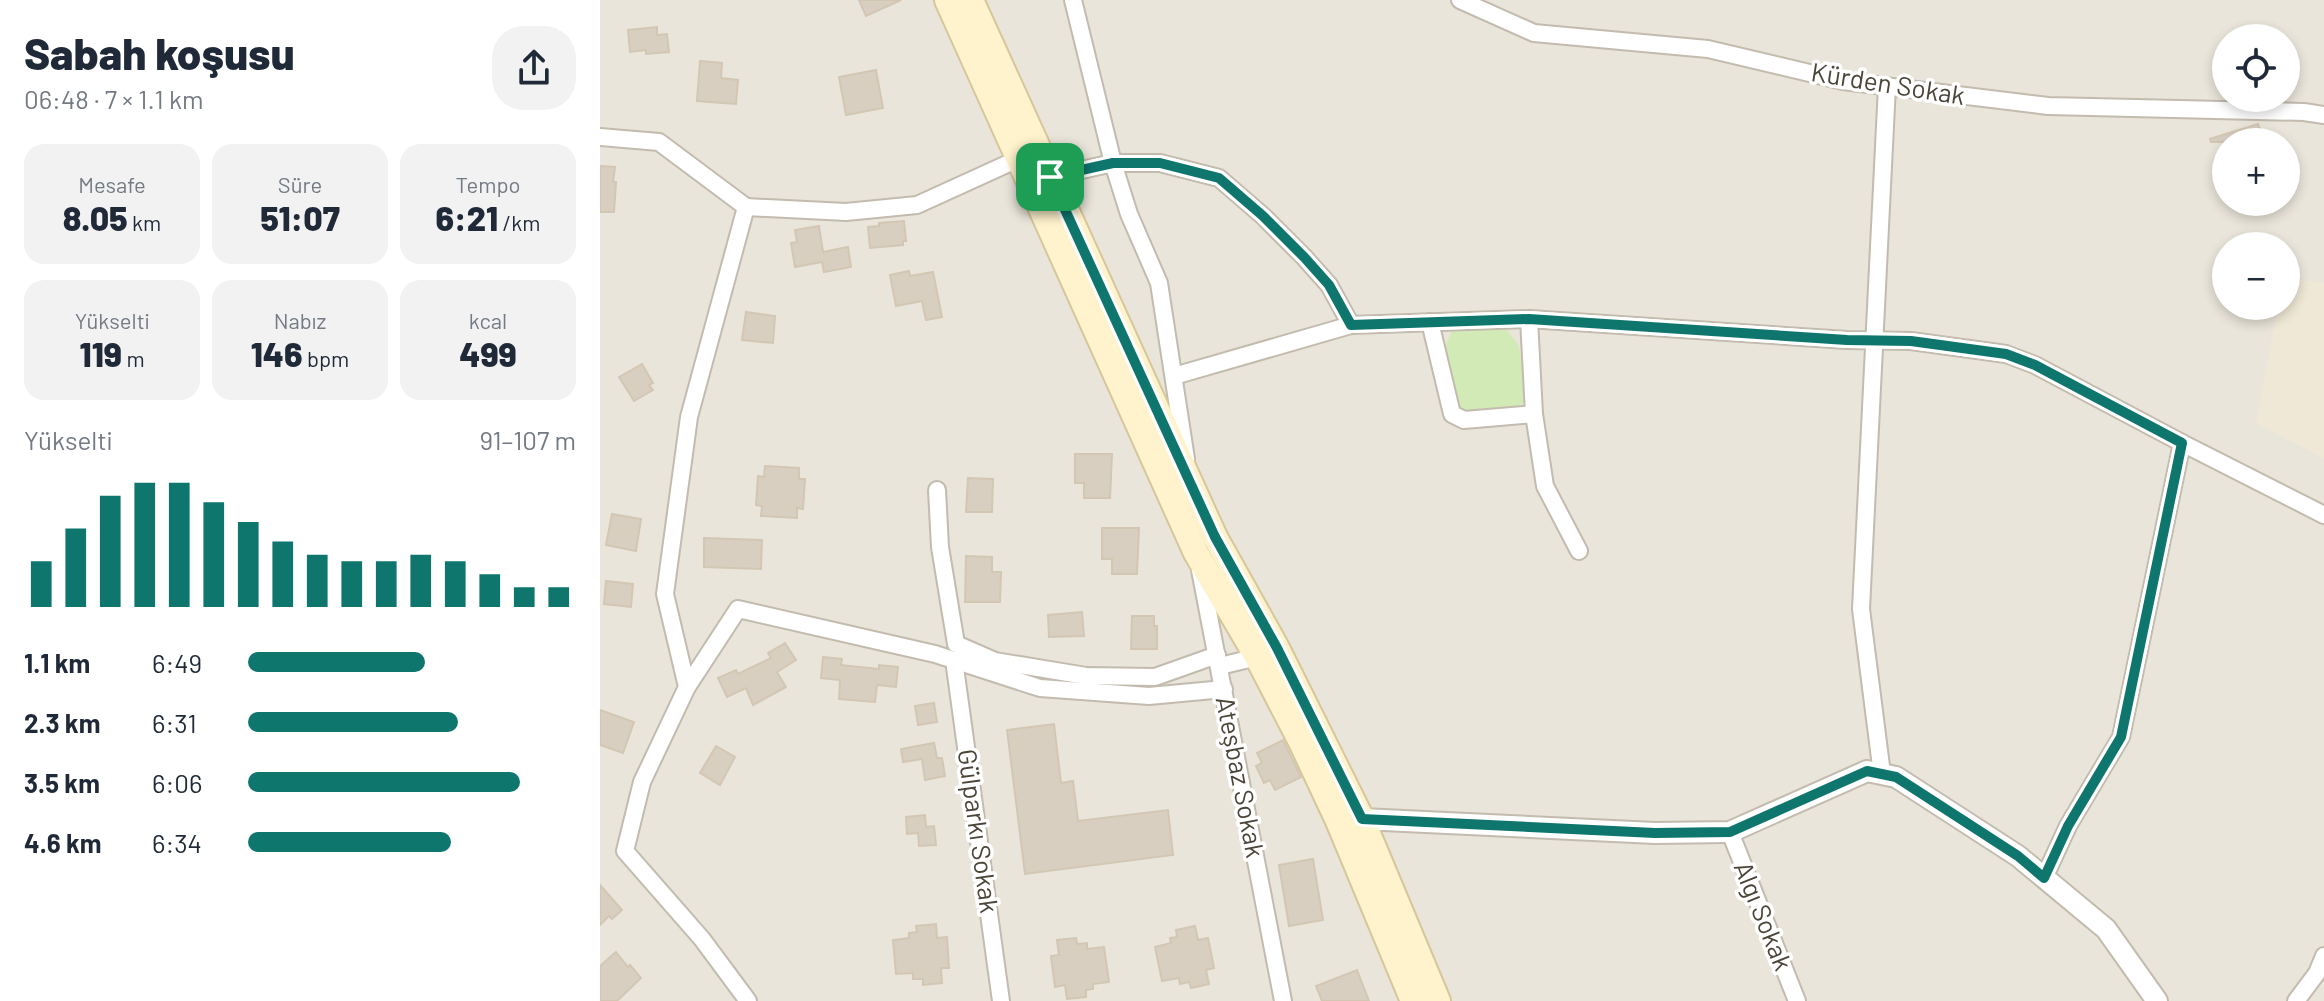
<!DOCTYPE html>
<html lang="tr">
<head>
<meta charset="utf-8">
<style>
	body { margin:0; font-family:Barlow,sans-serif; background:#f2f2f3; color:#1f2937; height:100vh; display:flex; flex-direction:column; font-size:30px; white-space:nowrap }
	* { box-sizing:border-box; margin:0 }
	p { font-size:26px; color:#747a83 }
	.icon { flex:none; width:44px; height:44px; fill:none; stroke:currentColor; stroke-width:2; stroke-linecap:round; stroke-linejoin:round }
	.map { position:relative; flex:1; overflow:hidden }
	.side { display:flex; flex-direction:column; background:#fff; width:600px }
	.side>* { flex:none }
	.fabs { position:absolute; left:1612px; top:24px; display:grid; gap:16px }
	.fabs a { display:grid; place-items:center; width:88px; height:88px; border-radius:50%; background:#fff; box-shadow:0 4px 12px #0003; font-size:40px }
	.pin { position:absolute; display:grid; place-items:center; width:68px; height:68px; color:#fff; margin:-34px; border-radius:16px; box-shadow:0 4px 12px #0006 }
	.round { display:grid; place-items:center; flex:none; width:84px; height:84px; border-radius:32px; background:#f2f2f3 }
	.overview { display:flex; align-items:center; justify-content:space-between; height:136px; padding:0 24px }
	h1 { font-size:44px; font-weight:800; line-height:60px }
	.figures { display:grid; grid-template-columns:repeat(3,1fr); gap:12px; height:136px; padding:8px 24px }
	.figures div { display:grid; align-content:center; border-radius:20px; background:#f2f2f3; text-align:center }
	.figures b { font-size:34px; font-weight:800 }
	.figures small { font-size:22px; font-weight:400 }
	.figures p { font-size:22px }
	.chart { height:224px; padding:16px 24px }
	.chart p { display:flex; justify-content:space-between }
	.chart svg { width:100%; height:144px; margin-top:8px; stroke:#0f766e; stroke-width:6 }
	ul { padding:0 24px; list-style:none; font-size:26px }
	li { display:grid; grid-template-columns:128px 96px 1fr; align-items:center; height:60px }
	li i { height:20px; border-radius:10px; background:#0f766e }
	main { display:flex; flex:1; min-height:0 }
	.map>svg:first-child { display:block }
	.residential { fill:#eae5da; fill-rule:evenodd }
	.education { fill:#efe8d6 }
	.green { fill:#d2eab5 }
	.building { fill:#d8cfc1; stroke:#d3c7b4; stroke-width:2 }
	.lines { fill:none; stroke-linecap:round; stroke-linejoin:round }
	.minor-casing { stroke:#c2bbae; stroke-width:20 }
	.tertiary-casing { stroke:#c2bbae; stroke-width:24 }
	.secondary-casing { stroke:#d6c79b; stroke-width:28 }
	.minor { stroke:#fff; stroke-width:16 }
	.tertiary { stroke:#fff; stroke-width:20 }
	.secondary { stroke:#fff3cd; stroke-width:24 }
	.route-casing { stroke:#fff; stroke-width:16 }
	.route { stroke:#0f766e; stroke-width:10 }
	.labels { text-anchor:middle; stroke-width:7; stroke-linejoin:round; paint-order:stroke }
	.street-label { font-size:26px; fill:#4b4439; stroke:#fff }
</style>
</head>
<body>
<main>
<section class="side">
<div class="overview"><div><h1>Sabah koşusu</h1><p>06:48 · 7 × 1.1 km</p></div><a class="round"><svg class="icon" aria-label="share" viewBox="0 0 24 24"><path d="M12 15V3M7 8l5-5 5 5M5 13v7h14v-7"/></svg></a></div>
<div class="figures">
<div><p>Mesafe</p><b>8.05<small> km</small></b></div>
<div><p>Süre</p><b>51:07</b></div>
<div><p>Tempo</p><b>6:21<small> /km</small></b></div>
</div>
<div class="figures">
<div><p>Yükselti</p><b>119<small> m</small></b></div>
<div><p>Nabız</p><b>146<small> bpm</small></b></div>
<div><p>kcal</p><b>499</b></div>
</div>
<div class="chart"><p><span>Yükselti</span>91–107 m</p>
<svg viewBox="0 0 160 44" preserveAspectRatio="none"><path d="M5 44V30M15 44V20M25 44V10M35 44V6M45 44V6M55 44V12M65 44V18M75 44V24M85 44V28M95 44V30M105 44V30M115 44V28M125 44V30M135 44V34M145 44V38M155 44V38"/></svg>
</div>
<ul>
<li><b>1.1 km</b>6:49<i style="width:54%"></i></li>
<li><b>2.3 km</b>6:31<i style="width:64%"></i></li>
<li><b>3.5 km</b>6:06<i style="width:83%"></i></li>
<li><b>4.6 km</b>6:34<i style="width:62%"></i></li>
</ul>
</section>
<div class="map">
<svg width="1724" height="1001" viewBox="0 0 1724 1001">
	<rect width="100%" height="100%" fill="#f6f3ec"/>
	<path class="residential" d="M0 0H1724V1001H0ZM1626 38H1686V98H1626ZM1626 142H1686V202H1626ZM1626 246H1686V306H1626Z"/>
	<polygon class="education" points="1686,278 1724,283 1724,458 1656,423 1678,306 1686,306"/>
	<polygon class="green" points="852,330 907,330 919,346 927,400 915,410 867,412 856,404 845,346"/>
	<g class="building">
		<polygon points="259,0 301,0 266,16"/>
		<polygon points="57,27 57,35 67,34 69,52 46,54 46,50 30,52 28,30"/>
		<polygon points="100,61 122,63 121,78 138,80 136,104 97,101"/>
		<polygon points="276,70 283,108 246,115 239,77"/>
		<polygon points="1658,124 1665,142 1611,142 1610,139"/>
		<polygon points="0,166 15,167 13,182 16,182 14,212 0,212"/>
		<polygon points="304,221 306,241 303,241 303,245 270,248 268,227 279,226 279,223"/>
		<polygon points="219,226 223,252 248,247 251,267 224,272 222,262 195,267 191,243 197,242 195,230"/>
		<polygon points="309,271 310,276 333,272 342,317 326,320 322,301 296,306 290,275"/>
		<polygon points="146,312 175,316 173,343 142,340"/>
		<polygon points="42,364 53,383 49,385 53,390 34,401 19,377"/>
		<polygon points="475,454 512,454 510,498 484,498 484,483 475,483"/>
		<polygon points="165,466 199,468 199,479 205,479 203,509 197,508 197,518 161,516 162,506 156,505 158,476 164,477"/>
		<polygon points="368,478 393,479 392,512 366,512"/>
		<polygon points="12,514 41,519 36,551 6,545"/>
		<polygon points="502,528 539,528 537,574 512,574 512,559 502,559"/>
		<polygon points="104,538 162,540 161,569 104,567"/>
		<polygon points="366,556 392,557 392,572 401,572 400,602 365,602"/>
		<polygon points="6,581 33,584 31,607 4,604"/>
		<polygon points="482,612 484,636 449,637 448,615"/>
		<polygon points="532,616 554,616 554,626 557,626 557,649 531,649"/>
		<polygon points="185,643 196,660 177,672 186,687 153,705 146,688 127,697 118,678 136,670 138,674 171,658 168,653"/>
		<polygon points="223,657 242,659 241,665 279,669 279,665 298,667 296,687 277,685 275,702 239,699 240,680 221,678"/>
		<polygon points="334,703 337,722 318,725 315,706"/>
		<polygon points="0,710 34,722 23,753 0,745"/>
		<polygon points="454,724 461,783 473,781 478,821 568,810 573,855 425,874 407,730"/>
		<polygon points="683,740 701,777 675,790 670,780 664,783 656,766 662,763 657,753"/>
		<polygon points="334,743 337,758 342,758 345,776 325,780 322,759 303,762 301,749"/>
		<polygon points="116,746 135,757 120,785 100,773"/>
		<polygon points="325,815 326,827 334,826 336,845 319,846 318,833 307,834 306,817"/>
		<polygon points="713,859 723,920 689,926 679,865"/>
		<polygon points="0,885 22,910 12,919 9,916 0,925"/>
		<polygon points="336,924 337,938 347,937 349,968 341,968 342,983 323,985 323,979 313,979 313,973 296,974 293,940 309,938 309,933 317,932 316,926"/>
		<polygon points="595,926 598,940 608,938 614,968 606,970 609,984 591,988 589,982 580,984 579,978 562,981 555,947 571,943 570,938 577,937 576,930"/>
		<polygon points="476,938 477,944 487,943 487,949 504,947 509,982 493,984 493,989 486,990 486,997 467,999 465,985 455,987 451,956 459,955 457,940"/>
		<polygon points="16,952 28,967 30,965 41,978 17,1001 0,1001 0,966"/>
		<polygon points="757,970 769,1001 722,1001 716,986"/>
	</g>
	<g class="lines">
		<defs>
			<g id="minor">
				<polyline points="473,0 513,163 529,214 559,283 586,459"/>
				<polyline points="860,0 934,33 1108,49 1243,81 1448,106 1704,112 1724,115"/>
				<polyline points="0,137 59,142 146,207 89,417 65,594 87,687 42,782 25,851 102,939 148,1001"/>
				<polyline points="450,177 513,163 560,163 619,178 663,216 704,257 729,285 751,325"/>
				<polyline points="146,207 246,212 317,205 418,159"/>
				<polyline points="929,319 934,414 945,486 979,551"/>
				<polyline points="830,322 852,414 864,420 934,414"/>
				<polyline points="574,376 751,325 929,319 1247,340 1311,341 1406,354 1435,365 1582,443 1724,515"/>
				<polyline points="337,490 340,547 356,644 395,661 486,676 555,677 617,655"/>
				<polyline points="600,570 683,1001"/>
				<polyline points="354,660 401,1001"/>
				<polyline points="620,666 657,657"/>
				<polyline points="87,687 138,609 335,654 440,688 549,696 624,689"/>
				<polyline points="1282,774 1261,609 1287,86"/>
				<polyline points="1130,832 1197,1001"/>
				<polyline points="1444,878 1468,826 1521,737 1582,443"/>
				<polyline points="1696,1001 1717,973 1724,956"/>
			</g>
			<polyline id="tertiary" points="762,819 1055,833 1130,832 1267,771 1296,777 1418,856 1506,929 1557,1001"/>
			<g id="secondary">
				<polyline points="347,0 596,553 657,657 701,742 738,821 813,1001"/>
				<polyline points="371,0 615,537 677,648 762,819 838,1001"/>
			</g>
		</defs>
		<use href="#minor" class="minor-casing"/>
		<use href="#tertiary" class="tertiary-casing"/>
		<use href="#secondary" class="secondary-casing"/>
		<use href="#minor" class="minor"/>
		<use href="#tertiary" class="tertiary"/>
		<use href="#secondary" class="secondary"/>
	</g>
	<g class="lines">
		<defs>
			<polygon id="route" points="513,163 560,163 619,178 663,216 704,257 729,285 751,325 929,319 1247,340 1311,341 1406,354 1435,365 1582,443 1521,737 1468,826 1444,878 1418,856 1296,777 1267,771 1130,832 1055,833 762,819 677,648 615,537 450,177"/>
		</defs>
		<use href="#route" class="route-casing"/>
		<use href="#route" class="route"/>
	</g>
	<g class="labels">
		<g class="street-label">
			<text transform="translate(1288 84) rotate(9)" y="9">Kürden Sokak</text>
			<text transform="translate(640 777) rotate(79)" y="9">Ateşbaz Sokak</text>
			<text transform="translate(378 831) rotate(82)" y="9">Gülparkı Sokak</text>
			<text transform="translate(1163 916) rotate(68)" y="9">Algı Sokak</text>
		</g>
	</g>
</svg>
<div class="fabs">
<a><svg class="icon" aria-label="locate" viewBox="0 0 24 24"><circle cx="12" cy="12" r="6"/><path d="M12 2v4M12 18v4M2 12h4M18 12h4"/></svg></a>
<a>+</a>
<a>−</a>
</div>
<div class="pin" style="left:450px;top:177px;background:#1e9e55"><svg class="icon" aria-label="arrive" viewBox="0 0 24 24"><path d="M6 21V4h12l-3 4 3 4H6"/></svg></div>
</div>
</main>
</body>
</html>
